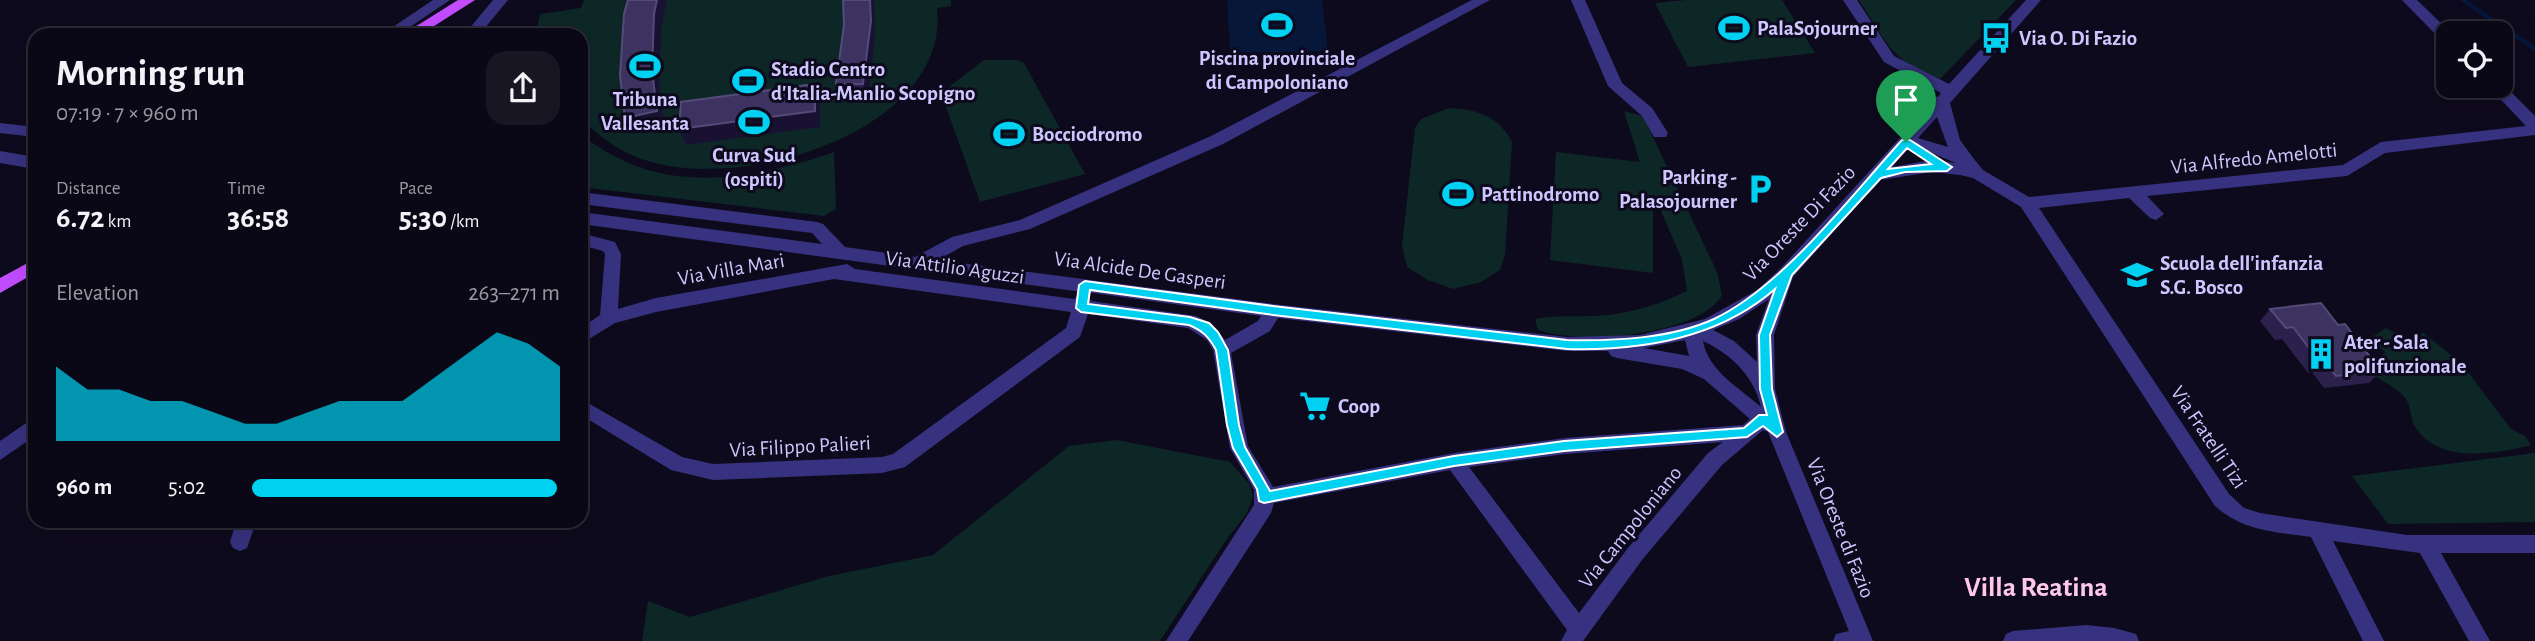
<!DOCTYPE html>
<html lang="en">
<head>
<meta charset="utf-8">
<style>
	body { margin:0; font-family:"Alegreya Sans",sans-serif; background:#181623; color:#f1f3f6; height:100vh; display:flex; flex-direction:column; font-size:26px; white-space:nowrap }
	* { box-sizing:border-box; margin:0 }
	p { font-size:23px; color:#999aa1 }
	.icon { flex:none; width:38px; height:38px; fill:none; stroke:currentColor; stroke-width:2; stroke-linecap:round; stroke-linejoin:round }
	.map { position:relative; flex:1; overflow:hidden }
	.details { position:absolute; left:28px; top:28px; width:560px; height:500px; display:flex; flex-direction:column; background:#0a0816; border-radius:21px; box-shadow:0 7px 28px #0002,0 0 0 2px #2a2935 }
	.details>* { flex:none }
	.fabs { position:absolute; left:2436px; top:21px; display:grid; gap:14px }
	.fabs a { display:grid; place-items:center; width:77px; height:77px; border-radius:14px; background:#0a0816; box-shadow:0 7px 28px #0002,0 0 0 2px #2a2935; font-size:35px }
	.pin { position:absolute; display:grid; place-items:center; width:60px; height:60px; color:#fff; margin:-72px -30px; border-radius:50% 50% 50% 0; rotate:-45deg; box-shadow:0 0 7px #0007 }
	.pin .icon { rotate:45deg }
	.round { display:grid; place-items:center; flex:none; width:74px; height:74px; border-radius:21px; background:#181623 }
	.head { display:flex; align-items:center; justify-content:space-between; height:119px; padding:0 28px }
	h1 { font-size:38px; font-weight:600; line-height:52px }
	.metrics { display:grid; grid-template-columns:repeat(3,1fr); gap:10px; height:119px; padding:7px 28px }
	.metrics div { display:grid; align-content:center }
	.metrics b { font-size:30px; font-weight:600 }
	.metrics small { font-size:19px; font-weight:400 }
	.metrics p { font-size:19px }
	.chart { height:196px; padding:14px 28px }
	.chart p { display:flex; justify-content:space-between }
	.chart svg { width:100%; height:126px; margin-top:7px; fill:#00d1f1; opacity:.7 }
	ul { padding:0 28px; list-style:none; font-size:23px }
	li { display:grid; grid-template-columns:112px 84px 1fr; align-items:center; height:52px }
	li i { height:18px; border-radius:9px; background:#00d1f1 }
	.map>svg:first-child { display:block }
	.green { fill:#0d2727 }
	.water { fill:#06173a }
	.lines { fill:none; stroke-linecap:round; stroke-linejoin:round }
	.stream { stroke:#06173a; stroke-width:4.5 }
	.minor { fill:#37327f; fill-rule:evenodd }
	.major { fill:#c24dff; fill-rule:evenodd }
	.wall { fill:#2b214c }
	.shaded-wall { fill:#181131 }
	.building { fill:#3d3360; stroke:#544a79; stroke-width:2 }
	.route { fill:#00d1f1; stroke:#fff; stroke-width:2; fill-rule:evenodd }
	.labels { text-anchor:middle; stroke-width:6; stroke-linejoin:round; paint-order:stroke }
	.poi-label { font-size:21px; font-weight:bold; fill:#cec6ff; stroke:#0e0a1d; text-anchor:start }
	.street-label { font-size:21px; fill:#cec6ff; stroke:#0e0a1d }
	.district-label { font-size:28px; font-weight:bold; fill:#ffc8e9; stroke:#0e0a1d }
</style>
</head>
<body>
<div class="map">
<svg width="2535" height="641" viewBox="0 0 2535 641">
	<rect width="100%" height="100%" fill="#0e0a1d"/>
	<g class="green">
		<path d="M584 0H951V6L937 8C951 135 726 199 632 155 612 146 596 134 581 118V35H536L540 14 581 8Z"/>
		<polygon points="1686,0 1782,0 1815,53 1688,67 1655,3"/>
		<path d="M1859 0H2016L1940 79C1891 62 1886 41 1859 0Z"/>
		<polygon points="984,60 1016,60 1024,63 1085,174 980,202 941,93"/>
		<path d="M1449 108C1478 110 1497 115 1512 142L1505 254 1500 270 1481 282 1453 289 1428 280 1407 267 1402 246 1415 128 1421 119Z"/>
		<path d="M1624 111 1643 116 1717 272 1722 295C1699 336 1578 345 1538 330L1535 319C1555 315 1575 317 1596 316 1628 314 1659 305 1687 291L1682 259 1653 193V273L1550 260 1556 152 1640 162Z"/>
		<path d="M581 135C593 143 605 152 618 158 685 193 767 175 834 152L836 209 824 216 581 187Z"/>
		<path d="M2386 328 2418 346 2422 332 2461 363 2511 429 2525 436 2531 445C2495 454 2437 465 2414 425 2410 417 2411 406 2406 399 2400 389 2380 380 2370 373L2367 360 2386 353 2369 339Z"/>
		<polygon points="1117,440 1230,462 1250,485 1253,496 1247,513 1224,543 1160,641 642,641 648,601 690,617 829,576 933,555 1069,446"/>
		<polygon points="2535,453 2535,522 2388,524 2352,476"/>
	</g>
	<polygon class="water" points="1227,0 1322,0 1328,51 1230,53"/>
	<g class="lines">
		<polyline class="stream" points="2463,0 2535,49"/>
		<g class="minor">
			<polygon points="433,0 450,0 398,35 381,35"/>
			<polygon points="493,0 508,0 479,35 464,35"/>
			<path d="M1472 0H1490L1223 144 1030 229 963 246 938 260 1273 304 1567 337 1640 335 1705 319 1757 290 1781 268 1930 105 1905 98 1894 102 1889 101 1886 97C1900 82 1921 92 1938 97L1941 93 1884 62 1843 0H1857L1894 56 1949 84 2026 0H2041L1950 103 1960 140 1974 159 1983 170 2029 197 2343 165 2381 142 2526 126 2488 86H2501V82L2535 116V135L2385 153 2347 176 2147 196 2164 214 2156 220 2150 218 2129 198 2039 208 2229 494 2244 508 2260 513 2407 535H2535V553H2441L2490 641H2469L2420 553 2333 541 2384 641H2363L2311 537C2275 532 2243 531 2215 506L2021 207 1973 178 1960 175 1932 172 1880 180 1793 277 1774 335 1775 389 1786 432 1873 641H1833L1836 634 1849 631 1768 432 1763 430 1722 465 1642 560 1583 641H1561L1567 630 1450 470 1274 503 1271 513 1188 641H1166L1254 505V490L1230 448 1213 350 1207 340 1188 328 1088 314 1080 337 905 467 882 473 713 480 671 470 581 415V399L682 457 713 464 882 457 893 454 1066 328 1071 312 834 279 656 312 615 323 581 344V328L600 315 605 254 603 251 581 245V233L615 242 621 254 618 309 656 298 847 264 855 269 1074 299 1082 292 581 224V212L822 244 812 233 581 204V192L817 222 823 224 845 247 915 257 952 237 1020 220 1211 136ZM1937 117 1948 147 1918 138ZM1909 148 1927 151 1956 163 1932 160 1892 167ZM1086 292 1261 316 1258 321 1225 340 1212 324 1196 316 1091 301ZM1769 299 1756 335 1757 362 1734 341 1713 330 1739 319ZM1278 318 1567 351H1608L1611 356 1617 358 1682 369 1704 379 1750 419 1743 425 1565 438 1454 453 1273 487 1248 446 1231 353 1270 331ZM1685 340 1689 356 1644 348ZM1703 341C1731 354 1754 376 1761 407 1740 388 1708 371 1703 341ZM1723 442 1708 453 1628 548 1579 613 1469 467 1565 454Z"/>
			<polygon points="1571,0 1585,0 1622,83 1652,108 1668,133 1666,137 1654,137 1642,116 1608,86"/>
			<polygon points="2402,0 2417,0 2451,33 2448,33 2448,44 2443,42"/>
			<polygon points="0,123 35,127 35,137 0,133"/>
			<polygon points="0,151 35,157 35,169 0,163"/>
			<polygon points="35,417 35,436 0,460 0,441"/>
			<polygon points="236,522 256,522 247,548 240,551 233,548 230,542"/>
			<polygon points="2086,625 2114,628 2136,634 2139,641 2003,641 2006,634 2013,631"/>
		</g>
		<g class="major">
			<polygon points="458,0 475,0 420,35 402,35"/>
			<polygon points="35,259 35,273 0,293 0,278"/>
		</g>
	</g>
	<g class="wall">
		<polygon points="875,37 868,100 841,100 836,84"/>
		<polygon points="2270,309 2338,325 2381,371 2369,383 2324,388 2312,372 2308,373 2282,339 2275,340 2260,321"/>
	</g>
	<g class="shaded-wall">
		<polygon points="657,0 667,0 661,30 659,86 665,127 633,134 625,118 652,70 654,14"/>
		<polygon points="870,0 874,0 875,37 868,100 863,84"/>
		<polygon points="815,84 820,100 820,127 686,145 679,129"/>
	</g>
	<g class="building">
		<polygon points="628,0 657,0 654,14 652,70 657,111 625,118 620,75 624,14"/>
		<polygon points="843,0 870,0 871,21 863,84 836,84 844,25"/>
		<polygon points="815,84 815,111 679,129 681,102"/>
		<polygon points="2321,303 2338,325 2345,324 2381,371 2336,376 2324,361 2319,361 2293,327 2286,328 2270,309"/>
	</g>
	<path class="route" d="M1902 140H1910L1952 167 1947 171 1905 172 1881 178 1792 275 1770 335 1772 389 1783 432 1777 437 1763 426 1747 437 1564 451 1454 466 1264 503 1259 501 1257 489 1233 448 1227 425 1216 350C1209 337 1203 331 1189 325L1081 312 1076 308 1079 285 1085 281 1273 306 1567 340C1614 341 1670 339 1714 319 1783 286 1850 197 1902 140ZM1907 148 1931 164 1888 169ZM1775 289 1759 335 1760 389 1767 415H1759L1744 428 1564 441 1454 456 1270 491 1245 447 1239 425 1228 350 1218 332 1209 323 1190 317 1088 304 1090 290 1273 315 1567 349C1641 351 1718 339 1775 289Z"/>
	<defs>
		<symbol id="stadium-bare" viewBox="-9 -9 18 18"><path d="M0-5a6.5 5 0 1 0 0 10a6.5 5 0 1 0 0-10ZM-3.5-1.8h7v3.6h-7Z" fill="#00d1f1" stroke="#0e0a1d" stroke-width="2.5" paint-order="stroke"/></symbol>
		<symbol id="bus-bare" viewBox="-9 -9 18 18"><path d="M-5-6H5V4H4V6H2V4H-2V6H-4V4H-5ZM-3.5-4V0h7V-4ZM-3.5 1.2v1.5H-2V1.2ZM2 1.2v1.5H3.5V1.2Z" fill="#00d1f1" stroke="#0e0a1d" stroke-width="2.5" paint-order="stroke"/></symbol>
		<symbol id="parking-bare" viewBox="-9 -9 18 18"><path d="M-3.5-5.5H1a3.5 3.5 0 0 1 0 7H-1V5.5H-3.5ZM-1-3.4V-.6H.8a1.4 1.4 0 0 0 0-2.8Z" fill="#00d1f1" stroke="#0e0a1d" stroke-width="2.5" paint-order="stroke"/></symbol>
		<symbol id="school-bare" viewBox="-9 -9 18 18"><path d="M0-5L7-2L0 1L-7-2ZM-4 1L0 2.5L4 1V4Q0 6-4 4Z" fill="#00d1f1" stroke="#0e0a1d" stroke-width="2.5" paint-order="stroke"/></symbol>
		<symbol id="building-bare" viewBox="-9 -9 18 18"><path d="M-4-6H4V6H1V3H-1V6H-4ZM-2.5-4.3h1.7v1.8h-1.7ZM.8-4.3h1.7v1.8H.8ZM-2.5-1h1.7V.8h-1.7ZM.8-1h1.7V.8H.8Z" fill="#00d1f1" stroke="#0e0a1d" stroke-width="2.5" paint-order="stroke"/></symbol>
		<symbol id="supermarket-bare" viewBox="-9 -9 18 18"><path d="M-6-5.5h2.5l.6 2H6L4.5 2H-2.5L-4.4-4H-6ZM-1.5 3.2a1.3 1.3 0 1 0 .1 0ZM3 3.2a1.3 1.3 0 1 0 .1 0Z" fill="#00d1f1" stroke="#0e0a1d" stroke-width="2.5" paint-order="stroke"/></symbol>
	</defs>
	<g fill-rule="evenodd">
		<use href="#stadium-bare" x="1255" y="3" width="44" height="44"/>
		<use href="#stadium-bare" x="1712" y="6" width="44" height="44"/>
		<use href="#bus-bare" x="1974" y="16" width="44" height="44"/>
		<use href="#stadium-bare" x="623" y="44" width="44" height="44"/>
		<use href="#stadium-bare" x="726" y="59" width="44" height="44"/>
		<use href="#stadium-bare" x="732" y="100" width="44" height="44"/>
		<use href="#stadium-bare" x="987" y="112" width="44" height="44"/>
		<use href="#parking-bare" x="1738" y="167" width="44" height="44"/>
		<use href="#stadium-bare" x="1436" y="172" width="44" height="44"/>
		<use href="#school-bare" x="2115" y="253" width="44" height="44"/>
		<use href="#building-bare" x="2299" y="332" width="44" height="44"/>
		<use href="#supermarket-bare" x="1293" y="384" width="44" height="44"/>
	</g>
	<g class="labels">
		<g class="poi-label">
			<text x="1757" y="35">PalaSojourner</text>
			<text x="2019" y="45">Via O. Di Fazio</text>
			<text x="1277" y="65" text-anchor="middle">Piscina provinciale<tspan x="1277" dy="24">di Campoloniano</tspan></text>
			<text x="771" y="76">Stadio Centro<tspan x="771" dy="24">d'Italia-Manlio Scopigno</tspan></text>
			<text x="645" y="106" text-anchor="middle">Tribuna<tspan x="645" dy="24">Vallesanta</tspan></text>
			<text x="1032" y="141">Bocciodromo</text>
			<text x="754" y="162" text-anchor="middle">Curva Sud<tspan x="754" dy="24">(ospiti)</tspan></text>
			<text x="1737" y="184" text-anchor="end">Parking -<tspan x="1737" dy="24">Palasojourner</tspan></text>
			<text x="1481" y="201">Pattinodromo</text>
			<text x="2160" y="270">Scuola dell'infanzia<tspan x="2160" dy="24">S.G. Bosco</tspan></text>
			<text x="2344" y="349">Ater - Sala<tspan x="2344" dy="24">polifunzionale</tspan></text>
			<text x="1338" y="413">Coop</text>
		</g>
		<g class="street-label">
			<text transform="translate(2254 158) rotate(-6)" y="7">Via Alfredo Amelotti</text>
			<text transform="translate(1799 223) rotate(-46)" y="7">Via Oreste Di Fazio</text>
			<text transform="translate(955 267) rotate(8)" y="7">Via Attilio Aguzzi</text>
			<text transform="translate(731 269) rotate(-10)" y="7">Via Villa Mari</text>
			<text transform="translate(1140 270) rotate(8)" y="7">Via Alcide De Gasperi</text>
			<text transform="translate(2209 437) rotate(56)" y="7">Via Fratelli Tizi</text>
			<text transform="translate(800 446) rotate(-3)" y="7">Via Filippo Palieri</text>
			<text transform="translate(1630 527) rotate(-51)" y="7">Via Campoloniano</text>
			<text transform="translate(1841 528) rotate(68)" y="7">Via Oreste di Fazio</text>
		</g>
		<g class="district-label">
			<text x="2036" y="596">Villa Reatina</text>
		</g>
	</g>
</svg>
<div class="fabs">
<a><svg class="icon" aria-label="locate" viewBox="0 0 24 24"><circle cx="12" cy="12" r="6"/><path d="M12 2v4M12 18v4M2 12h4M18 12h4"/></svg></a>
</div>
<div class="pin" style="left:1906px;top:142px;background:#1e9e55"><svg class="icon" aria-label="arrive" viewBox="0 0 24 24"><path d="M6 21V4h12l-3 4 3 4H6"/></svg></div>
<section class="details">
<div class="head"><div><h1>Morning run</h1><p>07:19 · 7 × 960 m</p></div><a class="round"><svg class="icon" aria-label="share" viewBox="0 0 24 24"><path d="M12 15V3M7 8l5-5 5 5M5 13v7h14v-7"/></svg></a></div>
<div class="metrics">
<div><p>Distance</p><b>6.72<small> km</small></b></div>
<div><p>Time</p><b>36:58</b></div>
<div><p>Pace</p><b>5:30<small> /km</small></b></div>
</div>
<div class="chart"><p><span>Elevation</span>263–271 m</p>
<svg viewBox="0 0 160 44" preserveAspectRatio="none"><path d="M0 44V18L10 26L20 26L30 30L40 30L50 34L60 38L70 38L80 34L90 30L100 30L110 30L120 22L130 14L140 6L150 10L160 18V44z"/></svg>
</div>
<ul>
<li><b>960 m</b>5:02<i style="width:99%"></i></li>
</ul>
</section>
</div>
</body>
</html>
